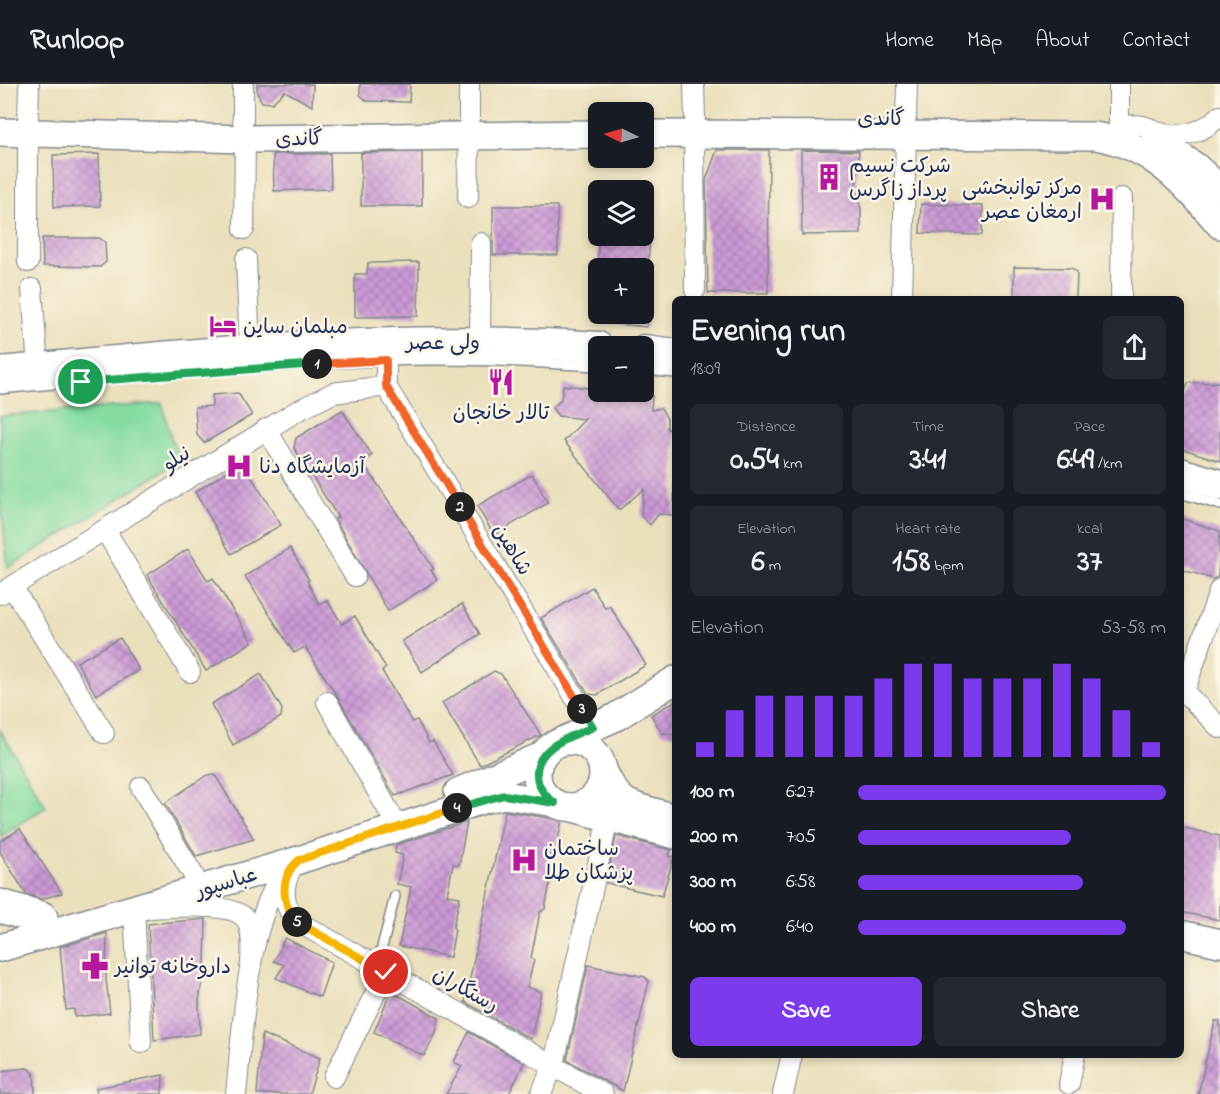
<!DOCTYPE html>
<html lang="en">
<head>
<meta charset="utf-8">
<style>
	body { margin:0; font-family:"Indie Flower","Playpen Sans Arabic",sans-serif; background:#242831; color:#f1f3f6; height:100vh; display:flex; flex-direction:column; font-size:22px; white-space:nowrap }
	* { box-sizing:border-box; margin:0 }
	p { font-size:20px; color:#9ea1a6 }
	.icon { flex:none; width:33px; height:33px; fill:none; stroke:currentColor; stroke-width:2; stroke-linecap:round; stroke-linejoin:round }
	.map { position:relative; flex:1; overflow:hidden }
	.sheet { position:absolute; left:672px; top:212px; width:512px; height:762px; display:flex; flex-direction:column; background:#171b24; border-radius:9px; box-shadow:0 3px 9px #0003 }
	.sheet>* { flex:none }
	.needle { width:39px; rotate:275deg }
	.fabs { position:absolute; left:588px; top:18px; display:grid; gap:12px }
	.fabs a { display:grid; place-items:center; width:66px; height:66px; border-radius:9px; background:#171b24; box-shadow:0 3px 9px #0003; font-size:30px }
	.pin { position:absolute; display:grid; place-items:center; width:51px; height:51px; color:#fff; margin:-26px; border:3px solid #fff; border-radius:50%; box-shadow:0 2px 6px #0007 }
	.km { position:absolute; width:30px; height:30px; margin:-15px; border-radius:50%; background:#222; color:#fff; font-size:16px; line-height:30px; text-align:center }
	.round { display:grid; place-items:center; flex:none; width:63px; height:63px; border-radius:9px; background:#242831 }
	.head { display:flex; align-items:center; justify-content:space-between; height:102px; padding:0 18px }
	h1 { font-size:33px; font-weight:700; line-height:45px }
	.figures { display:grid; grid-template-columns:repeat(3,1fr); gap:9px; height:102px; padding:6px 18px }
	.figures div { display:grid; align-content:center; border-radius:9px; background:#242831; text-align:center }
	.figures b { font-size:30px; font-weight:700 }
	.figures small { font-size:16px; font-weight:400 }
	.figures p { font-size:16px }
	.chart { height:168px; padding:12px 18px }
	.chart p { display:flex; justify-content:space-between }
	.chart svg { width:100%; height:108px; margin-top:6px; stroke:#7c3aed; stroke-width:6 }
	.action { display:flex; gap:12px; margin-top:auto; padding:12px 18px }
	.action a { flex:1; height:69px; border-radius:9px; background:#7c3aed; color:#fff; font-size:24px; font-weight:700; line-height:69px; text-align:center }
	.action a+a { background:#242831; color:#f1f3f6 }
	ul { padding:0 18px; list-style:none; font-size:20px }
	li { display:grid; grid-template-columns:96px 72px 1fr; align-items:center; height:45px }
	li i { height:15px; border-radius:8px; background:#7c3aed }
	header { display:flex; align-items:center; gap:36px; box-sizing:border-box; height:84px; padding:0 30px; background:#171b24; border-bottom:2px solid #363941 }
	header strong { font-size:28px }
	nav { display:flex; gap:33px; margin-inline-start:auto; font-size:21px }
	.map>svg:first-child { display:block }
	.green { fill:#84dca1; stroke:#508680; stroke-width:1.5 }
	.building { fill:url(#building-cross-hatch) }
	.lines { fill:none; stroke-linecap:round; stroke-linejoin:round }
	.lane-casing { stroke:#82888d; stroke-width:12 }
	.street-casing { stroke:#82888d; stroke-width:22 }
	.secondary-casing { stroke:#82888d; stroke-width:30 }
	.primary-casing { stroke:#82888d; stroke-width:33 }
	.highway-casing { stroke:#82888d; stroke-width:36 }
	.lane { stroke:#fff; stroke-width:9 }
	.street { stroke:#fff; stroke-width:20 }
	.secondary { stroke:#fff; stroke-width:27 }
	.primary { stroke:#fff; stroke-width:30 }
	.highway { stroke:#fff; stroke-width:33 }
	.split-1-casing { stroke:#fff; stroke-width:12 }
	.split-2-casing { stroke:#fff; stroke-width:12 }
	.split-3-casing { stroke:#fff; stroke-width:12 }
	.split-4-casing { stroke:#fff; stroke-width:12 }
	.split-5-casing { stroke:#fff; stroke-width:12 }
	.split-6-casing { stroke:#fff; stroke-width:12 }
	.split-1 { stroke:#22a559; stroke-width:8 }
	.split-2 { stroke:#f0652b; stroke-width:8 }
	.split-3 { stroke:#f0652b; stroke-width:8 }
	.split-4 { stroke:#22a559; stroke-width:8 }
	.split-5 { stroke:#f5b400; stroke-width:8 }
	.split-6 { stroke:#f5b400; stroke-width:8 }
	.labels { text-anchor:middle; stroke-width:5; stroke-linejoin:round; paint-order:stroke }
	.street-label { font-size:21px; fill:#1b2f5e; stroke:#fcf5e5 }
	.poi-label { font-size:21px; fill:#1b2f5e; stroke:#fcf5e5; text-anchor:start }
</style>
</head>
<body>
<header>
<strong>Runloop</strong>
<nav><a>Home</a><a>Map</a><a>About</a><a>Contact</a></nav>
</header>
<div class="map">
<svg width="1220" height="1010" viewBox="0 0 1220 1010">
	<defs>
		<pattern id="building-cross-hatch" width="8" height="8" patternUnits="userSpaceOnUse" patternTransform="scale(1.5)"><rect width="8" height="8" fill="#cd9ad7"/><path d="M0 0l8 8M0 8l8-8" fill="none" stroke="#a67eb2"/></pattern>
	</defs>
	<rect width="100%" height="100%" fill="#fcf5e5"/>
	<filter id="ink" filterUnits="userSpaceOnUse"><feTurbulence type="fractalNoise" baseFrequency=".0167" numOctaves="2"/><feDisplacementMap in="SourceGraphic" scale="12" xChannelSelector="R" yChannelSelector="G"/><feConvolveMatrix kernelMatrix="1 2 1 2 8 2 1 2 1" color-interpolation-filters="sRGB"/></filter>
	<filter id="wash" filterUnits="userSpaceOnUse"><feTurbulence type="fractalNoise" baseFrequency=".008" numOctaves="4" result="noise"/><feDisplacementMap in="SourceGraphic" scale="24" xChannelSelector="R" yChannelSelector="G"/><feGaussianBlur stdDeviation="1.35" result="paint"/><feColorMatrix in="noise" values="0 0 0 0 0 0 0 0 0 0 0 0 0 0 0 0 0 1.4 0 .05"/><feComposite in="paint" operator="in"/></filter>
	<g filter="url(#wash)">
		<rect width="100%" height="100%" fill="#eae0bc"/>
		<g class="green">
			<polygon points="162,319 171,354 181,376 8,484 0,412 0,332"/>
			<polygon points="0,646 46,723 0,753"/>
		</g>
		<g id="blocks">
			<g class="building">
				<polygon points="257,0 313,0 312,22 285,7 272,19 262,18 257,9"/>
				<polygon points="360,0 410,0 409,18 367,17 360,11"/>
				<polygon points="717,66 769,66 768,209 708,209 706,96"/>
				<polygon points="801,66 859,67 856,106 861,125 861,150 802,151"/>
				<polygon points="422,68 422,122 361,122 361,69"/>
				<polygon points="99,70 100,122 54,123 53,71"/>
				<polygon points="273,70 330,70 331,105 274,107"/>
				<polygon points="921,120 983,122 982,151 920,149"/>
				<polygon points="493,122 557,122 558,171 493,171"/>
				<polygon points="598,152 650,152 648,184 598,184"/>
				<polygon points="42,154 99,154 105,158 106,178 100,183 43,182"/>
				<polygon points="419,178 418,232 355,233 355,190 367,190 368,179"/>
				<polygon points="1014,183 1071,184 1077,188 1076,214 1014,214"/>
				<polygon points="599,230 647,230 647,243 598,238"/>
				<polygon points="1220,298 1220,377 1180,364 1180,322 1188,299"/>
				<polygon points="563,301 598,305 598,308 652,312 651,326 661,324 667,335 667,345 675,346 674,431 659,430 650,441 641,432 644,405 619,426 564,357 585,335 558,332 552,324 561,316"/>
				<polygon points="238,309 252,331 204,359 197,351 195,323 212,322 212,311"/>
				<polygon points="342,326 372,371 362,377 434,485 431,486 437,496 388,527 335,435 338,433 294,364 296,354"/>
				<polygon points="239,380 242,384 245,382 281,441 231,470 195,408"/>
				<polygon points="532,390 548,419 494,451 477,422"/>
				<polygon points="1180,434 1220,447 1218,493 1213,495 1180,485"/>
				<polygon points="290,464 309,496 307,497 319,520 327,516 342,540 355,532 386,584 382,587 412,638 417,636 429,659 433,657 453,691 395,712 337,612 305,563 294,569 245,492"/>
				<polygon points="188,465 208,497 213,494 252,558 206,587 147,491"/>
				<polygon points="592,503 605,524 610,522 646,581 597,611 588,610 541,534"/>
				<polygon points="462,520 480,550 422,588 402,557"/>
				<polygon points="120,554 139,586 96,611 77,578"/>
				<polygon points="494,587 501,590 541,651 480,681 442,619"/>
				<polygon points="261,590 282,625 281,633 233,661 211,620"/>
				<polygon points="675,617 675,651 662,649 651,631"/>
				<polygon points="207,691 215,691 254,755 196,772 165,719"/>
				<polygon points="505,727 562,736 545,825 540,828 531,874 534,876 527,903 541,908 531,955 465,918"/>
				<polygon points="467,738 459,781 453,780 447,811 460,813 453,843 455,846 450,873 399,862 411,803 397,800 403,771 395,769 396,761"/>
				<polygon points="1180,743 1220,752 1220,836 1180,828"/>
				<polygon points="20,745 62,809 42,815 26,810 0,768 0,757"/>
				<polygon points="616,752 671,766 669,772 674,773 662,812 606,799"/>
				<polygon points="206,835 205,880 199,917 200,950 154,956 148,840"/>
				<polygon points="107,849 106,895 110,929 75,933 74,925 66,926 60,863"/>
				<polygon points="285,854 332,878 320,913 276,894 284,881 274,877"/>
				<polygon points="588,881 645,893 649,897 623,1007 567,976"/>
				<polygon points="391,907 439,934 436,949 424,972 374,948"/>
				<polygon points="1215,937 1220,937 1220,1010 1198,1010"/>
				<polygon points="469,948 524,979 509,1010 446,1010 462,982 454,978"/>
				<polygon points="262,950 320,974 309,1010 257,1010"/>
				<polygon points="27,984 34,989 35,1010 0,1010 0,987"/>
				<polygon points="163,991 162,1010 97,1010 96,1004"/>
			</g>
		</g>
	</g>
	<g filter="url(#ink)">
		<use href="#blocks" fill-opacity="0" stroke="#82888d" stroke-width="1.5"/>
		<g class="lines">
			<defs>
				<g id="lane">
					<polyline points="644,286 675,289"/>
					<path d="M0 305C128 293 256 281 385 277 456 274 528 278 598 282"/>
					<polyline points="1180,409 1220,421"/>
					<polyline points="377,883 395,812"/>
				</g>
				<g id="street">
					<polyline points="694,0 695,34"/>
					<polyline points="906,34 907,0"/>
					<polyline points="469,35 469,0"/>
					<polyline points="28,36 29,0"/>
					<polyline points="243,37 243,0"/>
					<polyline points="1119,40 1119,0"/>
					<path d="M1129 42C1141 39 1150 45 1162 49 1183 55 1204 47 1220 32"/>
					<polyline points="28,48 28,178"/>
					<polyline points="694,50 695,206"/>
					<polyline points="468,114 469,51"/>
					<polyline points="244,145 245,55"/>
					<polyline points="246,175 250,265"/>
					<polyline points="32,205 38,284"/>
					<polyline points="902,214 906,50"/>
					<polyline points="1121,214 1122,114"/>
					<polyline points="480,258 481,159"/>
					<polyline points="386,276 386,302 593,643"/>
					<polyline points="266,345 355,492"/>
					<polyline points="105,446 190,588"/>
					<polyline points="12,503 104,649"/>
					<polyline points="0,510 297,327 333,309 386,302"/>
					<polyline points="1180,604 1220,644"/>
					<polyline points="1184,608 1220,505"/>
					<polyline points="327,618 391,731"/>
					<polyline points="141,703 194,792"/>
					<path d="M294 780C281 801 281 820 298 838L603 1010"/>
					<path d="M141 959 134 825C157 824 236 815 247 837 254 850 251 869 251 883"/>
					<polyline points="334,993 386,888"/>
					<polyline points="1069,1000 1075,970"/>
					<path d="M236 1010C243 947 246 839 284 789"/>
					<polyline points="541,1010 554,980 611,721"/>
					<polyline points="783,1010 792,970"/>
				</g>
				<g id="secondary">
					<polyline points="0,48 245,55 598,50"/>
					<path d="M644 50 1095 52C1151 61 1186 100 1220 141"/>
					<polyline points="1155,55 1196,83 1220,105"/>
					<circle cx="570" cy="690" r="33"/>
					<polyline points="560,658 614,634 675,596"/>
					<path d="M603 686C619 722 629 721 665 731"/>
					<polyline points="458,708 542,672"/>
					<polyline points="569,723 675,751"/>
					<polyline points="1180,850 1220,859"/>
					<polyline points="0,864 299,776 486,715 504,711 555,719"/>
				</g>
				<g id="primary">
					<polyline points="644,266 675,270"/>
					<path d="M0 288C199 268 399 249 598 263"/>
					<polyline points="1180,389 1220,401"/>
				</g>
				<polyline id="highway" points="0,822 41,834"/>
			</defs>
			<use href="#lane" class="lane-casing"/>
			<use href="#street" class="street-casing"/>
			<use href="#secondary" class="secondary-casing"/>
			<use href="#primary" class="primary-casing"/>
			<use href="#highway" class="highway-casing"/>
			<use href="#lane" class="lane"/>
			<use href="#street" class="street"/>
			<use href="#secondary" class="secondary"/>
			<use href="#primary" class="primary"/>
			<use href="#highway" class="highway"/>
		</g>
	</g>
	<g class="lines" filter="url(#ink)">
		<defs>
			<polyline id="split-1" points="81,298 317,280"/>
			<polyline id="split-2" points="317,280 386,276 386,302 460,423"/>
			<polyline id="split-3" points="460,423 582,625"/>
			<path id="split-4" d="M457 724 504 711 555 719C545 712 538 704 537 692 535 662 571 653 593 643L582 625"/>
			<path id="split-5" d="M297 838C281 820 279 793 299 776L457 724"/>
			<polyline id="split-6" points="297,838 386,888"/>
		</defs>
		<use href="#split-1" class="split-1-casing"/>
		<use href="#split-2" class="split-2-casing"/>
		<use href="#split-3" class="split-3-casing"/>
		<use href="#split-4" class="split-4-casing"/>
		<use href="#split-5" class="split-5-casing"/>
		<use href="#split-6" class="split-6-casing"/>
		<use href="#split-1" class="split-1"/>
		<use href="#split-2" class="split-2"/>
		<use href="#split-3" class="split-3"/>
		<use href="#split-4" class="split-4"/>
		<use href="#split-5" class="split-5"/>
		<use href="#split-6" class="split-6"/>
	</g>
	<defs>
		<symbol id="building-bare" viewBox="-9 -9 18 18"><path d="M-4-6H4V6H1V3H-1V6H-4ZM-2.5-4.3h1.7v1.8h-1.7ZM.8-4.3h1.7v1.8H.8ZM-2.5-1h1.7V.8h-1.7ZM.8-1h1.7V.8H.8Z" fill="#b5179e" stroke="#fcf5e5" stroke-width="2.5" paint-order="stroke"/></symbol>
		<symbol id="hospital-bare" viewBox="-9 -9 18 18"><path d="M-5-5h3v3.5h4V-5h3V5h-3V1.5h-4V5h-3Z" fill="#b5179e" stroke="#fcf5e5" stroke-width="2.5" paint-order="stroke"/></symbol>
		<symbol id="hotel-bare" viewBox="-9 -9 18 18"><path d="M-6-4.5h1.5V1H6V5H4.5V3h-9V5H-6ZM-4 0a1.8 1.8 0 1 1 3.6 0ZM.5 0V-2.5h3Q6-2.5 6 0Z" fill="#b5179e" stroke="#fcf5e5" stroke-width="2.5" paint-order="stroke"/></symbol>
		<symbol id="restaurant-bare" viewBox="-9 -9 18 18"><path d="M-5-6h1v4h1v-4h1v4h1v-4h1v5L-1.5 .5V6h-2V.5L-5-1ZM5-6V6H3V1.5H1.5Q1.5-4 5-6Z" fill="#b5179e" stroke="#fcf5e5" stroke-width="2.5" paint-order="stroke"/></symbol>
		<symbol id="pharmacy-bare" viewBox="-9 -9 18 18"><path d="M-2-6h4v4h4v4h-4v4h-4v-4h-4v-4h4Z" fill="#b5179e" stroke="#fcf5e5" stroke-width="2.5" paint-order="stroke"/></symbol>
	</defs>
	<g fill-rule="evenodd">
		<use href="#building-bare" x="810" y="74" width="38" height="38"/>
		<use href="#hospital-bare" x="1083" y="96" width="38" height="38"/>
		<use href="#hotel-bare" x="204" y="223" width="38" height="38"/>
		<use href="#restaurant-bare" x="482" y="279" width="38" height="38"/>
		<use href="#hospital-bare" x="220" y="363" width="38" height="38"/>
		<use href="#hospital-bare" x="505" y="757" width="38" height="38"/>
		<use href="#pharmacy-bare" x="76" y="863" width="38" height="38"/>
	</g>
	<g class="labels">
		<g class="street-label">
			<text x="881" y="41">گاندی</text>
			<text transform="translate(299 54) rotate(-1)" y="7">گاندی</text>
			<text x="443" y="265">ولی عصر</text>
			<text transform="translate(176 374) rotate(-32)" y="7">نیلو</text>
			<text transform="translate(513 465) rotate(59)" y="7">شاهین</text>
			<text transform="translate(226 798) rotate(-17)" y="7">عباسپور</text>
			<text transform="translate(466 905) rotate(29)" y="7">رستگاران</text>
		</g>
		<g class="poi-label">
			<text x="849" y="88">شرکت نسیم<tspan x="849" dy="24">پرداز زاگرس</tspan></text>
			<text x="1082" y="110" text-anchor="end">مرکز توانبخشی<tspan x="1082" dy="24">ارمغان عصر</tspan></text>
			<text x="243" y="249">مبلمان ساین</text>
			<text x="501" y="335" text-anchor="middle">تالار خانجان</text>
			<text x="259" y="389">آزمایشگاه دنا</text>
			<text x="544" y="771">ساختمان<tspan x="544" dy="24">پزشکان طلا</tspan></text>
			<text x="115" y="889">داروخانه توانیر</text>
		</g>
	</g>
</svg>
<div class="fabs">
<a><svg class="needle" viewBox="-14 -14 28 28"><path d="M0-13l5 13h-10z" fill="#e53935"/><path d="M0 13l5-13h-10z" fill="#9ea1a6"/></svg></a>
<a><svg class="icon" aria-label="layers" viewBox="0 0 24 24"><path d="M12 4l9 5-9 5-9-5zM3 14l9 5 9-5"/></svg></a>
<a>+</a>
<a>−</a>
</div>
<div class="pin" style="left:81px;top:298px;background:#1e9e55"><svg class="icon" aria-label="arrive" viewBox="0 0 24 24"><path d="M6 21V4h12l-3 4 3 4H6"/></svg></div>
<div class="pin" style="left:386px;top:888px;background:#d93025"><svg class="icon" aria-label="check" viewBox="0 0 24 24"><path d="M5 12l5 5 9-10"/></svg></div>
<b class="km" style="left:317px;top:280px">1</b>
<b class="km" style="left:460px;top:423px">2</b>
<b class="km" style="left:582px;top:625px">3</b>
<b class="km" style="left:457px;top:724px">4</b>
<b class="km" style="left:297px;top:838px">5</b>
<section class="sheet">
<div class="head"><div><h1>Evening run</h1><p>18:09</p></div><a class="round"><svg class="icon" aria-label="share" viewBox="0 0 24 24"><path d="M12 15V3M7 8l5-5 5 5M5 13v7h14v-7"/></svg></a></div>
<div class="figures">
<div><p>Distance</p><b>0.54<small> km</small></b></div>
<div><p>Time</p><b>3:41</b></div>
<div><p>Pace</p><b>6:49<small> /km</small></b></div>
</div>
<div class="figures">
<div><p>Elevation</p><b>6<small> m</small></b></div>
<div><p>Heart rate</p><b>158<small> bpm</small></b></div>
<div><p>kcal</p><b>37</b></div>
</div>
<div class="chart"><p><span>Elevation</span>53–58 m</p>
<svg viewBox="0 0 160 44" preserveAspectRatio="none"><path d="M5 44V38M15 44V25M25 44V19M35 44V19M45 44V19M55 44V19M65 44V12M75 44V6M85 44V6M95 44V12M105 44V12M115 44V12M125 44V6M135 44V12M145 44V25M155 44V38"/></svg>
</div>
<ul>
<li><b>100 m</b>6:27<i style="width:100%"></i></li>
<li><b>200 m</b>7:05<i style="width:69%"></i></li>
<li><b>300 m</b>6:58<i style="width:73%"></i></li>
<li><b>400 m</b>6:40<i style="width:87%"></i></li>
</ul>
<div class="action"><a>Save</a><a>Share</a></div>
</section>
</div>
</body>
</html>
